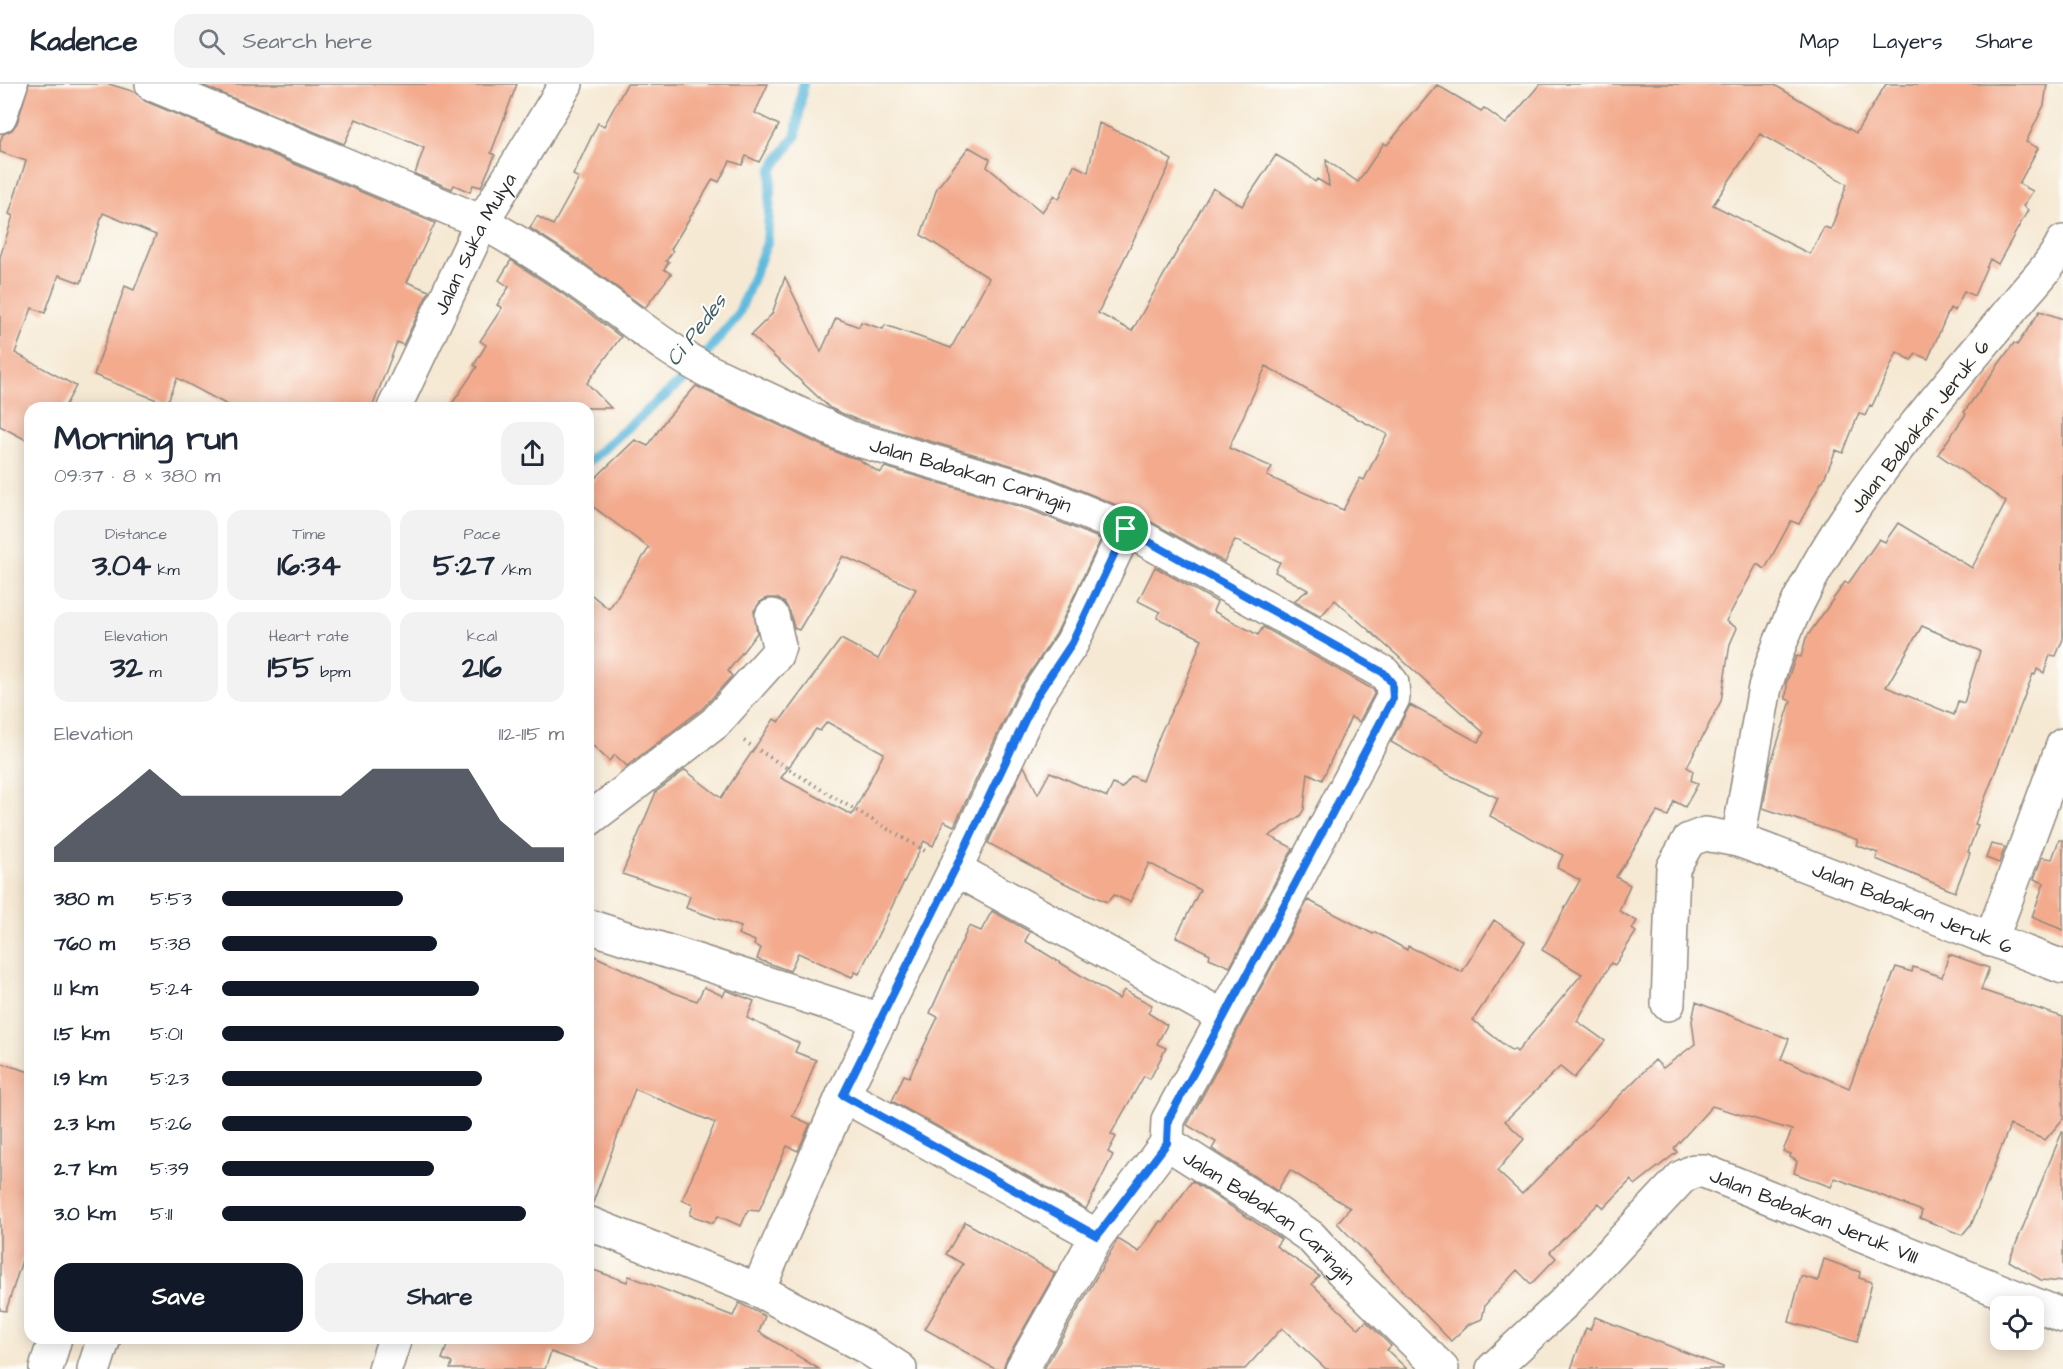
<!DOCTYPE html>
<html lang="en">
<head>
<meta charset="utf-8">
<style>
	body { margin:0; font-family:"Architects Daughter",sans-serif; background:#f2f2f3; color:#1f2937; height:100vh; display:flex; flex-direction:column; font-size:22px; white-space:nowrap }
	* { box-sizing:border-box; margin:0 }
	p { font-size:20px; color:#747a83 }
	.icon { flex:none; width:33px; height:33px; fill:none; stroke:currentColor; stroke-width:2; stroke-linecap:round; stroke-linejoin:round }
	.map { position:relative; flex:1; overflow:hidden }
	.drawer { position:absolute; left:24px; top:318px; width:570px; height:942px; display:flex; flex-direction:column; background:#fff; border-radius:18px; box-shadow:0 3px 15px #0003 }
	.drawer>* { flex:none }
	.tools { position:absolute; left:1990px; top:1212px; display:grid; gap:12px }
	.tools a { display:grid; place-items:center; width:54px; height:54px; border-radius:12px; background:#fff; box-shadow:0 3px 15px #0003; font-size:30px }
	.pin { position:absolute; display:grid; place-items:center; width:51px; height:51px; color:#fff; margin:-26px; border:3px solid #fff; border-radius:50%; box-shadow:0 2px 6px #0007 }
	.round { display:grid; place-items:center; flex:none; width:63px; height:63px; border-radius:18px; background:#f2f2f3 }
	.overview { display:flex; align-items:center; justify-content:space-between; height:102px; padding:0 30px }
	h1 { font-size:33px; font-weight:700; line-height:45px }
	.metrics { display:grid; grid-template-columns:repeat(3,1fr); gap:9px; height:102px; padding:6px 30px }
	.metrics div { display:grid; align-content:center; border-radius:15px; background:#f2f2f3; text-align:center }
	.metrics b { font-size:30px; font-weight:700 }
	.metrics small { font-size:16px; font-weight:400 }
	.metrics p { font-size:16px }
	.chart { height:168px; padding:12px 30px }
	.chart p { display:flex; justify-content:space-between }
	.chart svg { width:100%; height:108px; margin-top:6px; fill:#111827; opacity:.7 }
	.button { display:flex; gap:12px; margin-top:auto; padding:12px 30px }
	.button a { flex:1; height:69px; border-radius:18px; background:#111827; color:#fff; font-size:24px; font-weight:700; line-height:69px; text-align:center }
	.button a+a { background:#f2f2f3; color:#1f2937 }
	ul { padding:0 30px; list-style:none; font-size:20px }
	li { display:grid; grid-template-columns:96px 72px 1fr; align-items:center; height:45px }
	li i { height:15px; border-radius:8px; background:#111827 }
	header { display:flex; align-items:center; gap:36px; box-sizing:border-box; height:84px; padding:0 30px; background:#fff; border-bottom:2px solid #e0e1e3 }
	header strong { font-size:28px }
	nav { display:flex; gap:33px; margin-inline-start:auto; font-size:21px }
	.search { width:420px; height:54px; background:#f2f2f3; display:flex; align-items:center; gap:15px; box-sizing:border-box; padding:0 21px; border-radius:18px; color:#747a83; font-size:22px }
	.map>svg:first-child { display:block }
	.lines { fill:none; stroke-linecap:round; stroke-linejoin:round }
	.stream { stroke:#5fb9dd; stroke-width:10 }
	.building { fill:#f3aa8d; fill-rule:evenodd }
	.minor-casing { stroke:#908a80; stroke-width:36 }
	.tertiary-casing { stroke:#908a80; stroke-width:36 }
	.path { stroke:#908a80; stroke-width:4; stroke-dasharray:1.5 4.5; stroke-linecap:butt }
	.minor { stroke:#fff; stroke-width:33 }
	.tertiary { stroke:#fff; stroke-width:33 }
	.route-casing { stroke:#fff; stroke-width:12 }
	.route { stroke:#1a73e8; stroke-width:8 }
	.labels { text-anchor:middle; stroke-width:4.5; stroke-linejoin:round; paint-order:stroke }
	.street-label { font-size:20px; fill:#2b2b2b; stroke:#fdfcf7 }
	.water-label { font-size:21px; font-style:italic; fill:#3d5d69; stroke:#fdfcf7 }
</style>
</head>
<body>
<header>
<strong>Kadence</strong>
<div class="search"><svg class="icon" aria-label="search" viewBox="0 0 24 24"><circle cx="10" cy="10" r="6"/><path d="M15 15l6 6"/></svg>Search here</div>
<nav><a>Map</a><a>Layers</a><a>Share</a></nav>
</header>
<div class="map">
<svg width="2063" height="1285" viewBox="0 0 2063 1285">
	<rect width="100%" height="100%" fill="#fdfcf7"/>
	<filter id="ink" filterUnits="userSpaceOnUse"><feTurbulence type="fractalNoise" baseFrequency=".0167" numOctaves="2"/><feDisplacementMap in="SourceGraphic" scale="12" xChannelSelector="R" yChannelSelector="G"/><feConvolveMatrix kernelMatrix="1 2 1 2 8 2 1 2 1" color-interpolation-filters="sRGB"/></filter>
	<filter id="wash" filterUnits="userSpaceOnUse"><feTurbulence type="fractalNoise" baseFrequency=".008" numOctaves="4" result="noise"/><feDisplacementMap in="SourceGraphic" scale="24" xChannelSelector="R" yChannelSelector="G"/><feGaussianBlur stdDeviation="1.35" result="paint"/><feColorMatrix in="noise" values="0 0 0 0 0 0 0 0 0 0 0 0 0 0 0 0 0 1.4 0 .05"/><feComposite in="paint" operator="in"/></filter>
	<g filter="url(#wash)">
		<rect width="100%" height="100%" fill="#f6e9d4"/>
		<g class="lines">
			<polyline class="stream" points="588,378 685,294 738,231 767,159 772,85 796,51 803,0"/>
		</g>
		<g id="blocks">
			<g class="building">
				<polygon points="29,0 109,0 135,8 145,17 435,139 407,198 429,207 403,261 397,258 372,324 233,324 177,294 167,320 94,291 125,202 134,206 156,151 103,129 81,199 59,191 45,229 32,224 15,269 76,302 64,324 30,324 30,358 0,342 0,173 13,132 9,130 26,77 0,68 0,58 3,50 12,46 17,39"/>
				<polygon points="205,0 517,0 491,69 495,71 481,103 473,101 470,108 454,101 452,105 415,90 424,64 356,35 344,60 204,2"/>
				<polygon points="627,0 768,0 755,29 779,41 759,78 746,72 742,81 730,77 719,98 713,95 671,165 673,167 666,177 669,178 664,185 671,190 645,224 581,177 530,144 537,132 553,141 579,94 573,91 598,39 604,42"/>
				<path d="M1540 0H1773L1856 49 1886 0H2047L2044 21 2026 58 2038 64 2019 100 2033 107 2023 122 2028 126 1998 180 1990 175 1974 212 1964 207 1955 227 1950 224 1928 275 1916 270 1911 276 1897 268 1872 322 1870 321 1865 332 1859 329 1843 369 1836 366 1823 397H1822L1799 440 1791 437 1765 485 1757 480 1726 537 1737 544 1730 560 1721 617 1687 683 1693 687 1691 696 1698 700 1685 723 1674 717 1668 732 1657 728 1616 793 1630 801 1619 827 1637 837 1632 845 1636 848 1615 881 1611 879 1577 937 1605 957 1574 994 1560 983 1505 1037 1524 1055 1497 1087 1522 1110 1655 976 1663 984 1695 960 1692 937 1696 918 1789 955 1781 975 1849 1004 1896 883 1912 888 1913 883 1942 893 1949 870 1989 884 1981 906 2063 933V1035L2045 1056 2010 1041 1972 1139 1962 1151 1920 1134 1922 1127 1835 1094 1831 1103 1794 1089 1797 1077 1790 1073 1791 1070 1783 1067 1792 1046 1712 1022 1674 1064 1677 1068 1635 1101 1631 1096 1604 1124 1599 1119 1550 1168 1556 1174 1531 1200 1517 1186 1485 1221 1482 1235 1468 1241 1451 1257 1337 1139 1350 1124 1290 1086 1277 1107 1212 1065 1216 1058 1187 1041 1308 816 1373 850 1375 848 1407 866 1408 862 1462 888 1494 836 1525 858 1473 936 1512 967 1514 965 1517 968 1582 890 1542 866 1580 796 1557 784 1563 771 1490 732 1498 714 1445 689 1391 658 1410 621 1478 658 1484 649 1335 516 1321 532 1294 517 1308 506 1275 488 1280 478 1235 456 1224 478 1133 428 1044 391 855 335 830 324 751 251 772 230 785 193 821 268 836 234 859 243 861 238 883 245 885 241 951 264 989 194 921 151 937 104 969 63 990 75 987 83 1042 128 1054 111 1059 115 1074 81 1088 88 1099 39 1141 58 1172 76 1098 229 1132 247 1213 104 1242 122 1276 71 1297 83 1315 98 1317 95 1329 102 1326 76 1358 98 1384 59 1387 61 1437 1 1481 27 1484 24 1506 40ZM1760 50 1847 100 1831 145 1824 143 1810 170 1713 121ZM1266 282 1343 327 1387 350 1364 396 1360 394 1343 426 1267 392 1272 383 1229 364Z"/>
				<polygon points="511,176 560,208 621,253 587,299 611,324 449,324 477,283 474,281 486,261 480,257 502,224 497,221 509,203 499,196"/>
				<path d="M2040 227 2063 235V555L2056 572 2050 571 2044 589 2037 585 2035 591 2033 590 1975 740 1978 741 1968 768 1970 769 1955 808 1876 775 1878 769 1856 761 1858 756 1763 724 1770 682 1791 617 1786 615 1787 601 1786 600 1796 572 1801 573 1806 554 1845 498 1848 500 1879 455 1885 458 1898 439 1972 484 2006 418 1938 370 1966 330 1964 328 2014 259 2017 261ZM1922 542 1980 567 1964 619 1958 617 1954 631 1886 603Z"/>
				<path d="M696 302 840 370 858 375 880 389 885 383 1031 426 1101 455 1056 550 1019 605 954 742 944 737 933 762 924 757 859 890 855 888 852 893 798 869 790 887 757 875 761 864 754 861 755 857 738 850 741 843 686 824 690 812 622 790 656 708 685 686 721 714 774 635 779 638 841 555 878 575 916 505 843 472 799 546 794 544 790 528 785 519 777 514H767L760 518 754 527 757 549 728 587 732 592 702 625 627 682 615 671 609 677 588 657V508L609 525 649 464 588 419V401L635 356 648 362 664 338ZM827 638 884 669 852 731 781 694 816 645 820 647Z"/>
				<polygon points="1155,483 1217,518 1213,527 1258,551 1263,543 1374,606 1374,610 1359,638 1351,633 1322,696 1308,689 1304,725 1300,732 1269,752 1293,764 1230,883 1209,874 1210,870 1176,853 1200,806 1149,779 1130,818 1114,811 1107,818 1062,798 988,759 1024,682 1038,710 1050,688 1107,713 1113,700 1122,704 1132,692 1142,697 1161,648 1185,599 1202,555 1157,534 1160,528 1138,517"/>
				<polygon points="2059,756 2063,756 2063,846 2032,833 2044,799 2034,795 2042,773 2052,775"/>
				<polygon points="1991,760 2005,763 1999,779 1986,774"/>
				<polygon points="992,827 1030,848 1025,857 1119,915 1124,906 1152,921 1148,929 1167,941 1157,960 1166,964 1150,995 1144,992 1111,1050 1116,1053 1108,1068 1113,1071 1086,1125 892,1017 904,991 909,993 938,933 930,929 969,842 981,847"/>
				<polygon points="588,869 672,908 697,917 704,903 723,912 726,906 754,917 747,934 799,959 795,968 816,976 801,1016 792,1032 810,1040 798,1067 787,1062 759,1127 748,1126 741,1142 718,1132 713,1139 690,1131 693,1121 682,1116 715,1039 635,1005 592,1121 588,1121"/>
				<polygon points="0,979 30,988 30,1151 6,1227 0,1226"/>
				<polygon points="2062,1048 2063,1048 2063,1198 2041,1196 2009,1177"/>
				<polygon points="1192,1097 1281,1155 1276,1162 1319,1192 1312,1200 1359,1245 1366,1237 1391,1262 1387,1266 1407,1285 1326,1285 1282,1244 1245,1285 1044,1285 1118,1155 1139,1168 1160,1137 1163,1138"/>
				<polygon points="965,1138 1055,1189 1006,1276 1003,1285 995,1285 925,1245 963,1180 946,1170"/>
				<polygon points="1824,1175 1860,1188 1859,1194 1872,1198 1857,1258 1789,1238 1801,1192 1818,1197"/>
				<polygon points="588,1184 627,1198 629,1192 733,1232 739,1219 765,1232 759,1248 819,1285 598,1285 551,1268 545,1285 450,1285 452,1279 442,1275 450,1254 588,1254"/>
				<polygon points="1595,1233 1723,1283 1723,1285 1571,1285 1586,1244 1590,1246"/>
			</g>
		</g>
	</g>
	<g filter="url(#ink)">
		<use href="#blocks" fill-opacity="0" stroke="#908a80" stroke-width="1.5"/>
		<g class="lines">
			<defs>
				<g id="minor">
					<path id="s1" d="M152 0 482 138C522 160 561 185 599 213 635 239 670 268 710 288L848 353 1037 408 1126 445 1384 589 1392 599 1393 614 1265 857 1168 1036 1167 1059 1271 1125 1311 1153 1342 1187 1442 1285"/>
					<polyline points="0,32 11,0"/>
					<path id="s2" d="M2063 158C2054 177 2039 193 2025 209 2006 232 1988 254 1969 276 1888 373 1801 479 1765 603L1738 756C1847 795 1954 842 2063 883"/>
					<polyline points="588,736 715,639 776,571 779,562 772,532"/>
					<polyline points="955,785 1036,613 1072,559 1126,445"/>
					<polyline points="588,842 881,936"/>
					<polyline points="1991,856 2063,661"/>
					<polyline points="1668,920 1673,784 1689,756 1705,750 1738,756"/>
					<polyline points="843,1011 1097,1152"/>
					<polyline points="588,1139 758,1206 866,1263 900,1285"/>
					<polyline points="758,1206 843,1011 955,785 1224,933"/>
					<polyline points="385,1285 395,1254"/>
					<polyline points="1022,1285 1097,1152 1167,1059"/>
					<path id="s3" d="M1493 1285 1565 1218 1682 1093 1694 1087H1704L2063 1232"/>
				</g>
				<g id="tertiary">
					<path id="s4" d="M394 324 482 138 566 0"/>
					<polyline points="46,1285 55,1254"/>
					<polyline points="94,1285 104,1254"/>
				</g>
			</defs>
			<use href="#minor" class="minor-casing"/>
			<use href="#tertiary" class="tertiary-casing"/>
			<polyline class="path" points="744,657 835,714 927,768"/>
			<use href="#minor" class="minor"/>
			<use href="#tertiary" class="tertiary"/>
		</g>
	</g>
	<g class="lines" filter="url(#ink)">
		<defs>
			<polygon id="route" points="1126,445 1384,589 1392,599 1393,614 1265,857 1168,1036 1167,1059 1097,1152 843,1011 955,785 1036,613 1072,559"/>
		</defs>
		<use href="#route" class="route-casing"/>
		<use href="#route" class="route"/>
	</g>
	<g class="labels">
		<g class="street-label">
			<text dy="7" stroke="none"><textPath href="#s4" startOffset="183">Jalan Suka Mulya</textPath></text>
			<text transform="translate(1919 342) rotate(-52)" y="7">Jalan Babakan Jeruk 6</text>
			<text dy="7" stroke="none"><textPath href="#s1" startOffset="912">Jalan Babakan Caringin</textPath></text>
			<text dy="7" stroke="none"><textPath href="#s2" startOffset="882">Jalan Babakan Jeruk 6</textPath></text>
			<text dy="7" stroke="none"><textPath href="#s3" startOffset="412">Jalan Babakan Jeruk VIII</textPath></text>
			<text dy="7" stroke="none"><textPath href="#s1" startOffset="2028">Jalan Babakan Caringin</textPath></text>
		</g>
		<g class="water-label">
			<text transform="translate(696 246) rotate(-52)" y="7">Ci Pedes</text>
		</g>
	</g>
</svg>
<div class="tools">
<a><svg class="icon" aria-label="locate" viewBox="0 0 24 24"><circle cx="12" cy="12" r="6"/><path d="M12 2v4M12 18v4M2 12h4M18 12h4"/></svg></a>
</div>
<div class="pin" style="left:1126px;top:445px;background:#1e9e55"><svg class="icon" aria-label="arrive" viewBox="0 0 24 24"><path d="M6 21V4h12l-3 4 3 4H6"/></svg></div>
<section class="drawer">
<div class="overview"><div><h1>Morning run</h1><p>09:37 · 8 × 380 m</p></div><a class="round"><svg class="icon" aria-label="share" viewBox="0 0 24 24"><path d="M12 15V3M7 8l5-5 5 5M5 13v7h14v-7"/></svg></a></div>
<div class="metrics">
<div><p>Distance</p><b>3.04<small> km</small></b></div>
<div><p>Time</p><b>16:34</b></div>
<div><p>Pace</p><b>5:27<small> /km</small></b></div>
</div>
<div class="metrics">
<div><p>Elevation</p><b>32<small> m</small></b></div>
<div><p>Heart rate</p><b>155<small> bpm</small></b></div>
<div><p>kcal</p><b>216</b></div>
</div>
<div class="chart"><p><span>Elevation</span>112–115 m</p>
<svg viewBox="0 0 160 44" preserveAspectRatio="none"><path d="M0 44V38L10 27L20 17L30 6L40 17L50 17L60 17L70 17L80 17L90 17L100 6L110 6L120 6L130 6L140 27L150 38L160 38V44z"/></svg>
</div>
<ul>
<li><b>380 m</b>5:53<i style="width:53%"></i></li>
<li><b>760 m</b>5:38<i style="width:63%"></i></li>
<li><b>1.1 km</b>5:24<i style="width:75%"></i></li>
<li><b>1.5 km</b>5:01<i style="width:100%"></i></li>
<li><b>1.9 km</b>5:23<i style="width:76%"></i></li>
<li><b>2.3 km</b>5:26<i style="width:73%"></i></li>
<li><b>2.7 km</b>5:39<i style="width:62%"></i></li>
<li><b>3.0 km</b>5:11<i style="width:89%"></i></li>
</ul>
<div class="button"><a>Save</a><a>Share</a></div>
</section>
</div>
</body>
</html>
